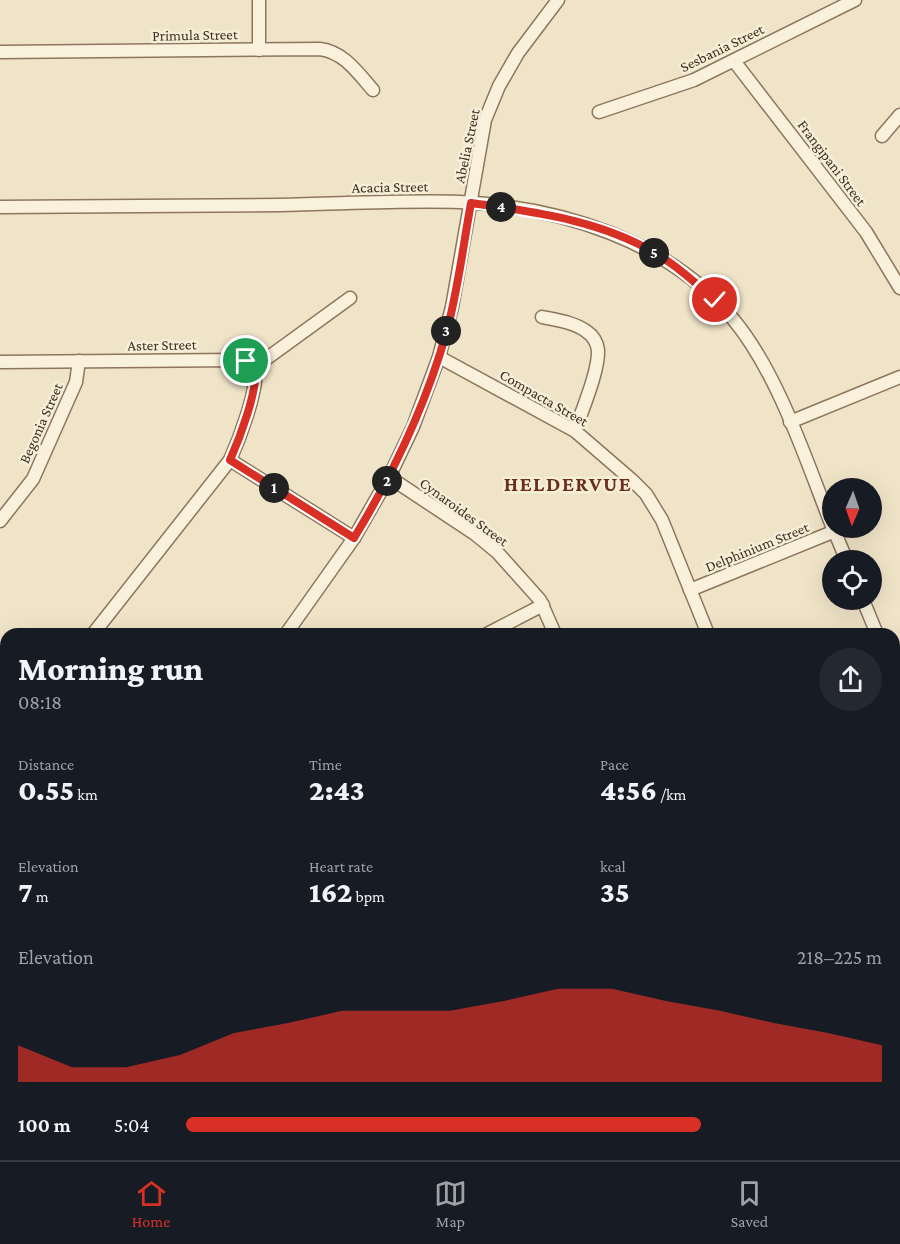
<!DOCTYPE html>
<html lang="en">
<head>
<meta charset="utf-8">
<style>
	body { margin:0; font-family:"Crimson Pro",serif; background:#242831; color:#f1f3f6; height:100vh; display:flex; flex-direction:column; font-size:22px; white-space:nowrap }
	* { box-sizing:border-box; margin:0 }
	p { font-size:20px; color:#9ea1a6 }
	.icon { flex:none; width:33px; height:33px; fill:none; stroke:currentColor; stroke-width:2; stroke-linecap:round; stroke-linejoin:round }
	.map { position:relative; flex:1; overflow:hidden }
	.side { position:absolute; left:0px; top:628px; width:900px; height:532px; display:flex; flex-direction:column; background:#171b24; border-radius:18px 18px 0 0; box-shadow:0 6px 24px #0002 }
	.side>* { flex:none }
	.needle { width:39px; rotate:182deg }
	.fabs { position:absolute; left:822px; top:478px; display:grid; gap:12px }
	.fabs a { display:grid; place-items:center; width:60px; height:60px; border-radius:50%; background:#171b24; box-shadow:0 6px 24px #0002; font-size:30px }
	.pin { position:absolute; display:grid; place-items:center; width:51px; height:51px; color:#fff; margin:-26px; border:3px solid #fff; border-radius:50%; box-shadow:0 2px 6px #0007 }
	.km { position:absolute; width:30px; height:30px; margin:-15px; border-radius:50%; background:#222; color:#fff; font-size:16px; line-height:30px; text-align:center }
	.round { display:grid; place-items:center; flex:none; width:63px; height:63px; border-radius:32px; background:#242831 }
	.head { display:flex; align-items:center; justify-content:space-between; height:102px; padding:0 18px }
	h1 { font-size:33px; font-weight:800; line-height:45px }
	.stats { display:grid; grid-template-columns:repeat(3,1fr); gap:9px; height:102px; padding:6px 18px }
	.stats div { display:grid; align-content:center }
	.stats b { font-size:30px; font-weight:800 }
	.stats small { font-size:16px; font-weight:400 }
	.stats p { font-size:16px }
	.chart { height:168px; padding:12px 18px }
	.chart p { display:flex; justify-content:space-between }
	.chart svg { width:100%; height:108px; margin-top:6px; fill:#d93025; opacity:.7 }
	ul { padding:0 18px; list-style:none; font-size:20px }
	li { display:grid; grid-template-columns:96px 72px 1fr; align-items:center; height:45px }
	li i { height:15px; border-radius:8px; background:#d93025 }
	.tab-bar { display:flex; justify-content:space-around; align-items:center; height:84px; border-top:2px solid #363941; background:#171b24; font-size:16px; color:#9ea1a6 }
	.tab-bar a { display:grid; justify-items:center; gap:3px }
	.tab-bar .selected { color:#d93025 }
	.map>svg:first-child { display:block }
	.lines { fill:none; stroke-linecap:round; stroke-linejoin:round }
	.minor-casing { stroke:#8d765c; stroke-width:15 }
	.minor { stroke:#faf1dc; stroke-width:12 }
	.route-casing { stroke:#fff; stroke-width:12 }
	.route { stroke:#d93025; stroke-width:8 }
	.labels { text-anchor:middle; stroke-width:5; stroke-linejoin:round; paint-order:stroke }
	.street-label { font-size:15px; fill:#3d2e20; stroke:#f7eed8 }
	.district-label { font-size:21px; font-weight:bold; letter-spacing:1.5px; fill:#6b2e1e; stroke:#f7eed8 }
</style>
</head>
<body>
<div class="map">
<svg width="900" height="1160" viewBox="0 0 900 1160">
	<rect width="100%" height="100%" fill="#f0e4c8"/>
	<g class="lines">
		<defs>
			<g id="minor">
				<polyline points="259,50 259,0"/>
				<path d="M0 52 320 49C344 52 358 73 373 90"/>
				<polyline points="734,61 866,232 900,288"/>
				<polyline points="599,112 694,80 855,0"/>
				<polyline points="882,136 900,115"/>
				<path d="M0 207C93 206 187 206 280 205 340 204 400 200 460 202 560 207 668 240 733 319 778 373 806 460 832 526"/>
				<path d="M542 317C556 320 573 322 586 331 592 335 597 342 598 350 599 371 582 410 575 431"/>
				<polyline points="439,357 575,431 633,481 646,494 662,520 708,634"/>
				<polyline points="0,362 237,360 246,361 255,367"/>
				<polyline points="255,367 350,298"/>
				<polyline points="790,422 900,377"/>
				<polyline points="230,460 354,538"/>
				<polyline points="389,477 475,534 497,552 540,600 555,634"/>
				<polyline points="0,521 33,479 76,382 79,361"/>
				<polyline points="833,528 847,561"/>
				<polyline points="690,590 835,531"/>
				<polyline points="863,600 877,634"/>
				<path d="M93 634 230 460C239 440 259 388 255 367"/>
				<polyline points="286,634 354,538 389,477 413,427 439,357 452,307 485,120 499,86 518,53 558,0"/>
				<polyline points="487,634 543,605"/>
				<polyline points="0,652 6,657"/>
				<polyline points="894,655 900,653"/>
				<polyline points="894,677 900,692"/>
				<polyline points="0,827 6,805"/>
				<polyline points="0,886 6,938"/>
				<polyline points="0,951 6,951"/>
				<polyline points="894,1004 900,1005"/>
				<polyline points="894,1062 900,1063"/>
				<polyline points="0,1152 2,1160"/>
				<polyline points="190,1155 190,1160"/>
				<polyline points="784,1155 785,1156"/>
				<polyline points="858,1160 859,1155"/>
			</g>
		</defs>
		<use href="#minor" class="minor-casing"/>
		<use href="#minor" class="minor"/>
	</g>
	<g class="lines">
		<defs>
			<path id="route" d="M246 361 255 367C259 388 239 440 230 460L354 538C393 474 425 407 446 334 458 291 463 246 471 203 538 212 612 222 669 262 685 273 700 287 715 300"/>
		</defs>
		<use href="#route" class="route-casing"/>
		<use href="#route" class="route"/>
	</g>
	<g class="labels">
		<g class="street-label">
			<text transform="translate(195 35) rotate(-1)" y="5">Primula Street</text>
			<text transform="translate(722 48) rotate(-26)" y="5">Sesbania Street</text>
			<text transform="translate(467 146) rotate(-78)" y="5">Abelia Street</text>
			<text transform="translate(832 163) rotate(53)" y="5">Frangipani Street</text>
			<text transform="translate(390 187) rotate(-1)" y="5">Acacia Street</text>
			<text transform="translate(162 345) rotate(-1)" y="5">Aster Street</text>
			<text transform="translate(544 398) rotate(30)" y="5">Compacta Street</text>
			<text transform="translate(41 423) rotate(-66)" y="5">Begonia Street</text>
			<text transform="translate(464 512) rotate(36)" y="5">Cynaroides Street</text>
			<text transform="translate(757 547) rotate(-22)" y="5">Delphinium Street</text>
		</g>
		<g class="district-label">
			<text x="568" y="491">HELDERVUE</text>
		</g>
	</g>
</svg>
<div class="fabs">
<a><svg class="needle" viewBox="-14 -14 28 28"><path d="M0-13l5 13h-10z" fill="#e53935"/><path d="M0 13l5-13h-10z" fill="#9ea1a6"/></svg></a>
<a><svg class="icon" aria-label="locate" viewBox="0 0 24 24"><circle cx="12" cy="12" r="6"/><path d="M12 2v4M12 18v4M2 12h4M18 12h4"/></svg></a>
</div>
<div class="pin" style="left:246px;top:361px;background:#1e9e55"><svg class="icon" aria-label="arrive" viewBox="0 0 24 24"><path d="M6 21V4h12l-3 4 3 4H6"/></svg></div>
<div class="pin" style="left:715px;top:300px;background:#d93025"><svg class="icon" aria-label="check" viewBox="0 0 24 24"><path d="M5 12l5 5 9-10"/></svg></div>
<b class="km" style="left:274px;top:488px">1</b>
<b class="km" style="left:387px;top:481px">2</b>
<b class="km" style="left:446px;top:331px">3</b>
<b class="km" style="left:501px;top:207px">4</b>
<b class="km" style="left:654px;top:253px">5</b>
<section class="side">
<div class="head"><div><h1>Morning run</h1><p>08:18</p></div><a class="round"><svg class="icon" aria-label="share" viewBox="0 0 24 24"><path d="M12 15V3M7 8l5-5 5 5M5 13v7h14v-7"/></svg></a></div>
<div class="stats">
<div><p>Distance</p><b>0.55<small> km</small></b></div>
<div><p>Time</p><b>2:43</b></div>
<div><p>Pace</p><b>4:56<small> /km</small></b></div>
</div>
<div class="stats">
<div><p>Elevation</p><b>7<small> m</small></b></div>
<div><p>Heart rate</p><b>162<small> bpm</small></b></div>
<div><p>kcal</p><b>35</b></div>
</div>
<div class="chart"><p><span>Elevation</span>218–225 m</p>
<svg viewBox="0 0 160 44" preserveAspectRatio="none"><path d="M0 44V29L10 38L20 38L30 33L40 24L50 20L60 15L70 15L80 15L90 11L100 6L110 6L120 11L130 15L140 20L150 24L160 29V44z"/></svg>
</div>
<ul>
<li><b>100 m</b>5:04<i style="width:74%"></i></li>
</ul>
</section>
</div>
<nav class="tab-bar">
<a class="selected"><svg class="icon" aria-label="home" viewBox="0 0 24 24"><path d="M3 11l9-7 9 7M6 9v11h12V9"/></svg>Home</a>
<a><svg class="icon" aria-label="map" viewBox="0 0 24 24"><path d="M3 6l6-2 6 2 6-2v14l-6 2-6-2-6 2zM9 4v14M15 6v14"/></svg>Map</a>
<a><svg class="icon" aria-label="saved" viewBox="0 0 24 24"><path d="M7 4h10v16l-5-4-5 4z"/></svg>Saved</a>
</nav>
</body>
</html>
